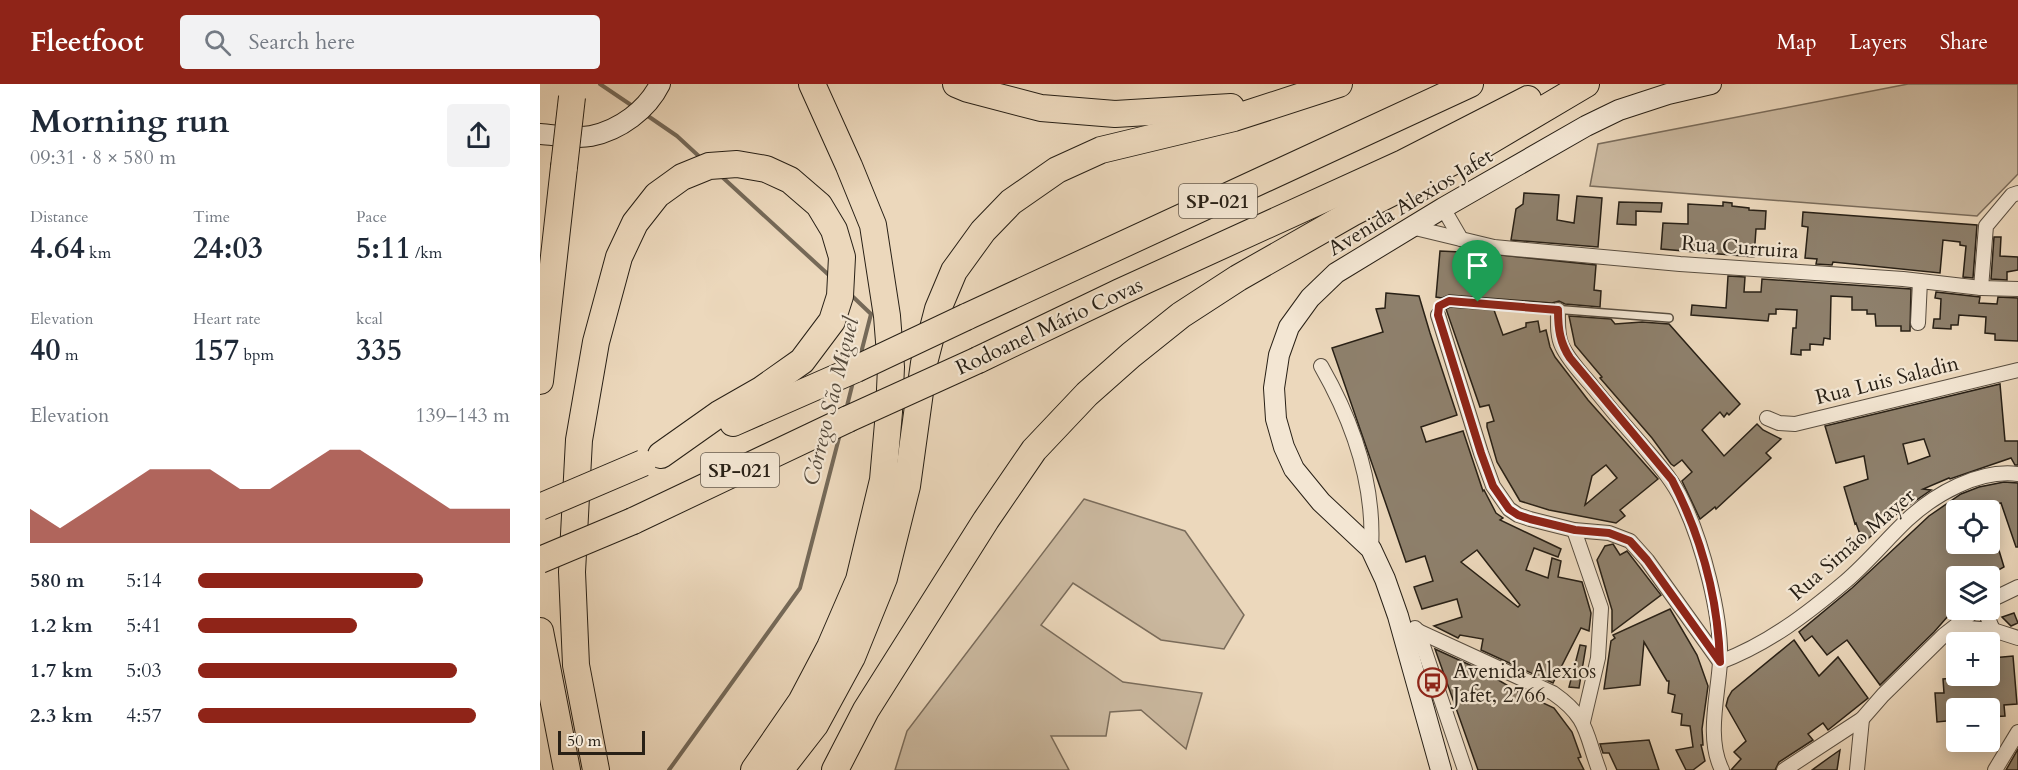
<!DOCTYPE html>
<html lang="en">
<head>
<meta charset="utf-8">
<style>
	body { margin:0; font-family:Cardo,serif; background:#f2f2f3; color:#1f2937; height:100vh; display:flex; flex-direction:column; font-size:22px; white-space:nowrap }
	* { box-sizing:border-box; margin:0 }
	p { font-size:20px; color:#747a83 }
	.icon { flex:none; width:33px; height:33px; fill:none; stroke:currentColor; stroke-width:2; stroke-linecap:round; stroke-linejoin:round }
	.map { position:relative; flex:1; overflow:hidden }
	.panel { display:flex; flex-direction:column; background:#fff; width:540px }
	.panel>* { flex:none }
	.fabs { position:absolute; left:1406px; top:416px; display:grid; gap:12px }
	.fabs a { display:grid; place-items:center; width:54px; height:54px; border-radius:6px; background:#fff; box-shadow:0 3px 15px #0003; font-size:30px }
	.scale { position:absolute; left:18px; bottom:15px; width:87px; box-sizing:border-box; padding-left:6px; border:3px solid #282016; border-top:0; font-size:16px; line-height:21px; white-space:nowrap; color:#282016; -webkit-text-stroke:4px #f3e6d3; paint-order:stroke }
	.pin { position:absolute; display:grid; place-items:center; width:51px; height:51px; color:#fff; margin:-62px -26px; border-radius:50% 50% 50% 0; rotate:-45deg; box-shadow:0 0 6px #0007 }
	.pin .icon { rotate:45deg }
	.round { display:grid; place-items:center; flex:none; width:63px; height:63px; border-radius:6px; background:#f2f2f3 }
	.head { display:flex; align-items:center; justify-content:space-between; height:102px; padding:0 30px }
	h1 { font-size:33px; font-weight:600; line-height:45px }
	.stats { display:grid; grid-template-columns:repeat(3,1fr); gap:9px; height:102px; padding:6px 30px }
	.stats div { display:grid; align-content:center }
	.stats b { font-size:30px; font-weight:600 }
	.stats small { font-size:16px; font-weight:400 }
	.stats p { font-size:16px }
	.chart { height:168px; padding:12px 30px }
	.chart p { display:flex; justify-content:space-between }
	.chart svg { width:100%; height:108px; margin-top:6px; fill:#8f2418; opacity:.7 }
	ul { padding:0 30px; list-style:none; font-size:20px }
	li { display:grid; grid-template-columns:96px 72px 1fr; align-items:center; height:45px }
	li i { height:15px; border-radius:8px; background:#8f2418 }
	header { display:flex; align-items:center; gap:36px; box-sizing:border-box; height:84px; padding:0 30px; background:#8f2418; color:#fff }
	header strong { font-size:28px }
	nav { display:flex; gap:33px; margin-inline-start:auto; font-size:21px }
	.search { width:420px; height:54px; background:#f2f2f3; display:flex; align-items:center; gap:15px; box-sizing:border-box; padding:0 21px; border-radius:6px; color:#747a83; font-size:22px }
	main { display:flex; flex:1; min-height:0 }
	.map>svg:first-child { display:block }
	.green { fill:#cbb9a0; stroke:#7a6c5b; stroke-width:1.5 }
	.lines { fill:none; stroke-linecap:round; stroke-linejoin:round }
	.stream { stroke:#756958; stroke-width:4 }
	.building { fill:#8e806c; stroke:#282016; stroke-width:1.5; fill-rule:evenodd }
	.service-casing { stroke:#594e40; stroke-width:10 }
	.minor-casing { stroke:#594e40; stroke-width:16 }
	.secondary-casing { stroke:#282016; stroke-width:22 }
	.motorway-casing { stroke:#282016; stroke-width:28 }
	.service { stroke:#f3e6d3; stroke-width:7 }
	.minor { stroke:#f3e6d3; stroke-width:14 }
	.secondary { stroke:#f3e6d3; stroke-width:20 }
	.motorway { stroke:#ecd8bc; stroke-width:26 }
	.motorway-bridge-casing { stroke:#282016; stroke-width:28; stroke-linecap:butt }
	.motorway-bridge { stroke:#ecd8bc; stroke-width:26 }
	.route-casing { stroke:#fff; stroke-width:12 }
	.route { stroke:#8f2418; stroke-width:8 }
	.labels { text-anchor:middle; stroke-width:4.5; stroke-linejoin:round; paint-order:stroke }
	.shield { fill:#f3e6d3; stroke:#655b4f; stroke-width:1.5 }
	.shield-label { font-size:20px; font-weight:bold; fill:#282016 }
	.street-label { font-size:21px; fill:#282016; stroke:#f3e6d3 }
	.poi-label { font-size:21px; fill:#282016; stroke:#f3e6d3; text-anchor:start }
	.water-label { font-size:22px; font-style:italic; fill:#554a3c; stroke:#f3e6d3 }
</style>
</head>
<body>
<header>
<strong>Fleetfoot</strong>
<div class="search"><svg class="icon" aria-label="search" viewBox="0 0 24 24"><circle cx="10" cy="10" r="6"/><path d="M15 15l6 6"/></svg>Search here</div>
<nav><a>Map</a><a>Layers</a><a>Share</a></nav>
</header>
<main>
<section class="panel">
<div class="head"><div><h1>Morning run</h1><p>09:31 · 8 × 580 m</p></div><a class="round"><svg class="icon" aria-label="share" viewBox="0 0 24 24"><path d="M12 15V3M7 8l5-5 5 5M5 13v7h14v-7"/></svg></a></div>
<div class="stats">
<div><p>Distance</p><b>4.64<small> km</small></b></div>
<div><p>Time</p><b>24:03</b></div>
<div><p>Pace</p><b>5:11<small> /km</small></b></div>
</div>
<div class="stats">
<div><p>Elevation</p><b>40<small> m</small></b></div>
<div><p>Heart rate</p><b>157<small> bpm</small></b></div>
<div><p>kcal</p><b>335</b></div>
</div>
<div class="chart"><p><span>Elevation</span>139–143 m</p>
<svg viewBox="0 0 160 44" preserveAspectRatio="none"><path d="M0 44V30L10 38L20 30L30 22L40 14L50 14L60 14L70 22L80 22L90 14L100 6L110 6L120 14L130 22L140 30L150 30L160 30V44z"/></svg>
</div>
<ul>
<li><b>580 m</b>5:14<i style="width:72%"></i></li>
<li><b>1.2 km</b>5:41<i style="width:51%"></i></li>
<li><b>1.7 km</b>5:03<i style="width:83%"></i></li>
<li><b>2.3 km</b>4:57<i style="width:89%"></i></li>
</ul>
</section>
<div class="map">
<svg width="1478" height="686" viewBox="0 0 1478 686">
	<rect width="100%" height="100%" fill="#ecd8bc"/>
	<filter id="stains"><feTurbulence type="fractalNoise" baseFrequency=".00333" numOctaves="4"/><feColorMatrix values="0 0 0 0 .2 0 0 0 0 .09 0 0 0 0 .02 0 0 0 .5 -.17"/></filter>
	<radialGradient id="worn" r=".72"><stop offset=".6" stop-color="#630" stop-opacity="0"/><stop offset="1" stop-color="#630" stop-opacity=".3"/></radialGradient>
	<g class="green">
		<polygon points="1368,0 1478,0 1478,90 1437,132 1050,102 1058,60"/>
		<polygon points="544,415 645,447 704,531 684,565 621,556 533,499 501,541 583,598 662,609 646,665 601,626 570,628 566,652 511,652 529,686 355,686 367,647"/>
	</g>
	<g class="lines">
		<g class="stream">
			<polyline points="60,0 94,23"/>
			<polyline points="105,30 137,52 163,76"/>
			<polyline points="180,91 291,193"/>
			<polyline points="310,210 331,230 320,273"/>
			<polyline points="306,326 313,298"/>
			<polyline points="129,686 260,504 300,350"/>
		</g>
	</g>
	<g class="building">
		<polygon points="984,109 1019,111 1017,136 1034,139 1037,112 1062,114 1058,163 971,156 976,125 983,120"/>
		<polygon points="1079,118 1122,119 1121,128 1096,127 1096,141 1077,140"/>
		<polygon points="1183,118 1192,119 1192,122 1209,124 1209,126 1226,127 1225,145 1216,145 1214,173 1121,165 1123,139 1148,140 1148,120 1183,122"/>
		<polygon points="1263,128 1437,141 1433,194 1423,193 1426,162 1420,161 1420,158 1403,156 1400,189 1293,178 1292,181 1276,180 1277,175 1265,174 1268,143 1262,142"/>
		<polygon points="1454,153 1461,153 1460,172 1478,173 1478,186 1467,188 1467,196 1451,195"/>
		<polygon points="900,167 942,169 1056,181 1054,206 1061,207 1060,223 1025,220 1019,217 1012,219 909,211 902,214 896,213"/>
		<polygon points="1188,192 1205,193 1204,208 1221,208 1222,195 1371,205 1370,247 1361,247 1361,242 1336,242 1335,230 1327,230 1327,226 1312,226 1312,213 1291,212 1290,255 1284,254 1283,261 1270,260 1270,266 1261,266 1261,271 1251,270 1253,244 1256,244 1257,226 1236,225 1236,230 1229,230 1228,237 1151,231 1152,221 1186,224"/>
		<polygon points="1396,208 1440,213 1439,219 1457,220 1458,213 1478,214 1478,257 1455,256 1455,250 1445,249 1446,233 1419,231 1418,241 1411,241 1411,245 1393,244 1394,235 1400,235 1401,215 1395,214"/>
		<path d="M846 209 879 212 890 249 917 331 881 343 886 358 923 347 943 407 944 406 956 429 963 434 960 436 1021 465 1018 473 994 464 986 486 1008 494 1012 474 1021 477 1018 493 1042 498 1051 529 1049 547 1041 544 1013 599 941 566 943 555 920 551 918 554 894 542 922 533 917 515 882 525 874 503 893 497 885 472 866 478 792 264 843 248 836 225 845 224ZM937 466 980 521 978 523 921 478Z"/>
		<path d="M910 223 954 226 963 251 986 243V239L998 237 1000 248 1006 246 1010 263 1015 273 1048 316 1118 395 1080 426 1085 432 1076 439 1009 426 980 417 957 378 947 343V339L954 337 949 321 940 323 906 225ZM1066 381 1077 394 1045 421 1052 392Z"/>
		<polygon points="1029,232 1071,235 1075,240 1102,238 1129,240 1200,320 1189,331 1187,329 1184,333 1180,328 1162,346 1184,372 1217,340 1223,346 1241,355 1226,369 1231,374 1176,425 1175,423 1160,435 1142,397 1152,388 1142,376 1134,382 1131,380 1112,354 1060,294 1062,293 1035,261"/>
		<path d="M1460 300 1465 357H1478V381H1475L1471 374 1410 395 1409 394 1383 405 1391 406 1358 429 1323 459 1316 439 1315 440 1304 403 1328 395 1324 372 1296 379 1285 342ZM1384 355 1390 372 1368 380 1363 360Z"/>
		<polygon points="1464,398 1478,399 1478,463 1476,463 1461,419 1446,423 1447,426 1416,426 1416,459 1449,459 1449,440 1451,440 1464,483 1448,492 1416,492 1416,523 1394,548 1340,601 1307,556 1287,571 1272,552 1265,557 1259,548 1312,504 1389,432 1421,410 1439,403"/>
		<polygon points="1073,460 1080,471 1087,467 1121,511 1072,548 1072,526 1057,476 1065,462"/>
		<polygon points="1130,525 1157,571 1168,602 1162,645 1163,661 1161,661 1165,677 1153,686 1146,686 1136,666 1153,663 1150,642 1141,641 1142,630 1132,628 1135,611 1128,609 1129,597 1127,597 1104,558 1100,601 1064,605 1071,557 1075,554 1073,551"/>
		<polygon points="1474,529 1478,539 1471,542 1462,533"/>
		<polygon points="1254,556 1279,592 1298,573 1328,614 1288,646 1283,639 1268,650 1273,656 1239,678 1235,686 1191,686 1201,675 1194,668 1206,657 1186,622 1188,614 1192,607"/>
		<polygon points="1040,561 1046,562 1039,604 1029,603"/>
		<polygon points="895,565 943,587 994,617 997,616 1014,624 1032,648 1041,673 1038,674 1044,686 938,686"/>
		<polygon points="1473,572 1477,620 1464,621 1465,632 1449,633 1449,624 1416,624 1416,636 1397,638 1395,609 1404,609 1403,595 1416,594 1416,591 1449,591 1449,586 1453,586 1452,574"/>
		<polygon points="1109,656 1119,686 1077,686 1069,669 1063,669 1060,660"/>
		<polygon points="1478,665 1478,686 1466,686"/>
		<polygon points="1300,666 1297,686 1272,686 1290,673"/>
	</g>
	<g class="lines">
		<defs>
			<polyline id="service" points="898,231 899,222 909,217 1129,234"/>
			<g id="minor">
				<polyline points="903,124 921,155"/>
				<polyline points="871,143 954,163 1140,180 1363,195 1441,204 1478,205"/>
				<polyline points="1441,204 1446,142 1472,111 1478,109"/>
				<path d="M1018 226C1018 238 1017 252 1022 262 1029 277 1042 290 1052 302 1068 322 1085 342 1102 361 1117 379 1132 395 1142 416 1162 457 1182 532 1180 578 1178 612 1166 654 1182 686"/>
				<path d="M898 231 941 369 953 402 969 425 978 431 990 435 1034 446 1069 449 1090 457 1107 476 1180 578C1228 560 1267 530 1306 497 1328 478 1346 456 1367 436 1395 410 1439 385 1478 390"/>
				<polyline points="1378,239 1380,197"/>
				<path d="M781 282C813 338 835 401 831 465"/>
				<polyline points="1227,334 1239,339 1255,340 1478,286"/>
				<polyline points="1034,446 1061,524 1058,574 1043,638"/>
				<polyline points="1449,517 1478,503"/>
				<polyline points="1444,525 1453,546"/>
				<polyline points="1415,543 1453,546 1478,554"/>
				<polyline points="875,544 878,547 925,686"/>
				<path d="M878 547 1013 609C1049 634 1045 649 1059 686"/>
				<polyline points="1244,686 1322,635 1343,611 1404,551 1437,525"/>
				<polyline points="1317,686 1322,635"/>
				<polyline points="1455,686 1478,648"/>
			</g>
			<g id="secondary">
				<path d="M0 50C16 51 35 55 51 52 80 46 107 26 120 0"/>
				<polyline points="901,686 858,532 845,495 831,465 781,418 754,385 744,363 736,335 734,304 739,271 749,243 770,214 796,189 903,124 1046,42 1079,26 1128,10 1171,0"/>
			</g>
			<g id="motorway">
				<polyline points="416,0 428,5 501,24 575,30 691,23"/>
				<polyline points="426,233 930,0"/>
				<polyline points="438,276 580,208 863,79 988,15"/>
				<polyline points="0,297 24,83"/>
				<polyline points="193,339 316,285"/>
				<polyline points="93,437 308,335"/>
				<polyline points="0,547 27,686"/>
				<polyline points="56,686 36,581 32,488 39,356 56,258 79,173 95,139 117,111 142,93 169,82 197,80 226,85 250,96 279,121 294,146 302,173 300,212 292,237 262,277 221,306 179,330 121,371"/>
				<polyline points="214,686 261,618 290,563 319,496 343,396 349,328 351,283 347,232 333,141 309,82 272,0"/>
				<polyline points="240,686 275,641 312,573 344,494 367,402 384,279 398,225 414,187 443,147 471,118 517,86 561,66 694,34 799,0"/>
				<polyline points="295,686 326,626 446,436 494,366 547,310 591,271 641,231 698,194 812,129 926,71 1046,0"/>
			</g>
		</defs>
		<use href="#service" class="service-casing"/>
		<use href="#minor" class="minor-casing"/>
		<use href="#secondary" class="secondary-casing"/>
		<use href="#motorway" class="motorway-casing"/>
		<use href="#service" class="service"/>
		<use href="#minor" class="minor"/>
		<use href="#secondary" class="secondary"/>
		<use href="#motorway" class="motorway"/>
		<defs>
			<g id="motorway-bridge">
				<polyline points="24,83 32,13"/>
				<polyline points="316,285 426,233"/>
				<polyline points="308,335 438,276"/>
				<polyline points="0,423 103,379"/>
				<polyline points="0,476 93,437"/>
			</g>
		</defs>
		<use href="#motorway-bridge" class="motorway-bridge-casing"/>
		<use href="#motorway-bridge" class="motorway-bridge"/>
	</g>
	<g class="lines">
		<defs>
			<path id="route" d="M909 217 1018 226C1018 245 1020 259 1030 274L1132 396C1161 452 1178 515 1180 578L1107 476 1090 457 1069 449 1035 446 990 435 978 431 969 425 953 402 941 369 898 231 899 222Z"/>
		</defs>
		<use href="#route" class="route-casing"/>
		<use href="#route" class="route"/>
	</g>
	<defs>
		<symbol id="bus-ring" viewBox="-11 -11 22 22"><circle r="9.5" fill="#f3e6d3" stroke="#8f2418" stroke-width="1.5"/><path d="M-5-6H5V4H4V6H2V4H-2V6H-4V4H-5ZM-3.5-4V0h7V-4ZM-3.5 1.2v1.5H-2V1.2ZM2 1.2v1.5H3.5V1.2Z" fill="#8f2418"/></symbol>
	</defs>
	<g fill-rule="evenodd">
		<use href="#bus-ring" x="876" y="582" width="33" height="33"/>
	</g>
	<g class="labels">
		<g class="shield">
			<rect x="639" y="100" width="78" height="34" rx="4.5"/>
			<rect x="161" y="369" width="78" height="34" rx="4.5"/>
		</g>
		<g class="shield-label">
			<text x="678" y="124">SP-021</text>
			<text x="200" y="393">SP-021</text>
		</g>
		<g class="street-label">
			<text transform="translate(870 118) rotate(-31)" y="7">Avenida Alexios Jafet</text>
			<text transform="translate(1200 163) rotate(4)" y="7">Rua Curruira</text>
			<text transform="translate(509 242) rotate(-25)" y="7">Rodoanel Mário Covas</text>
			<text transform="translate(1347 296) rotate(-14)" y="7">Rua Luis Saladin</text>
			<text transform="translate(1312 460) rotate(-41)" y="7">Rua Simão Mayer</text>
		</g>
		<g class="poi-label">
			<text x="913" y="594">Avenida Alexios<tspan x="913" dy="24">Jafet, 2766</tspan></text>
		</g>
		<g class="water-label">
			<text transform="translate(290 317) rotate(-76)" y="8">Córrego São Miguel</text>
		</g>
	</g>
	<rect width="100%" height="100%" filter="url(#stains)"/>
	<rect width="100%" height="100%" fill="url(#worn)"/>
</svg>
<div class="fabs">
<a><svg class="icon" aria-label="locate" viewBox="0 0 24 24"><circle cx="12" cy="12" r="6"/><path d="M12 2v4M12 18v4M2 12h4M18 12h4"/></svg></a>
<a><svg class="icon" aria-label="layers" viewBox="0 0 24 24"><path d="M12 4l9 5-9 5-9-5zM3 14l9 5 9-5"/></svg></a>
<a>+</a>
<a>−</a>
</div>
<div class="scale">50 m</div>
<div class="pin" style="left:938px;top:218px;background:#1e9e55"><svg class="icon" aria-label="arrive" viewBox="0 0 24 24"><path d="M6 21V4h12l-3 4 3 4H6"/></svg></div>
</div>
</main>
</body>
</html>
